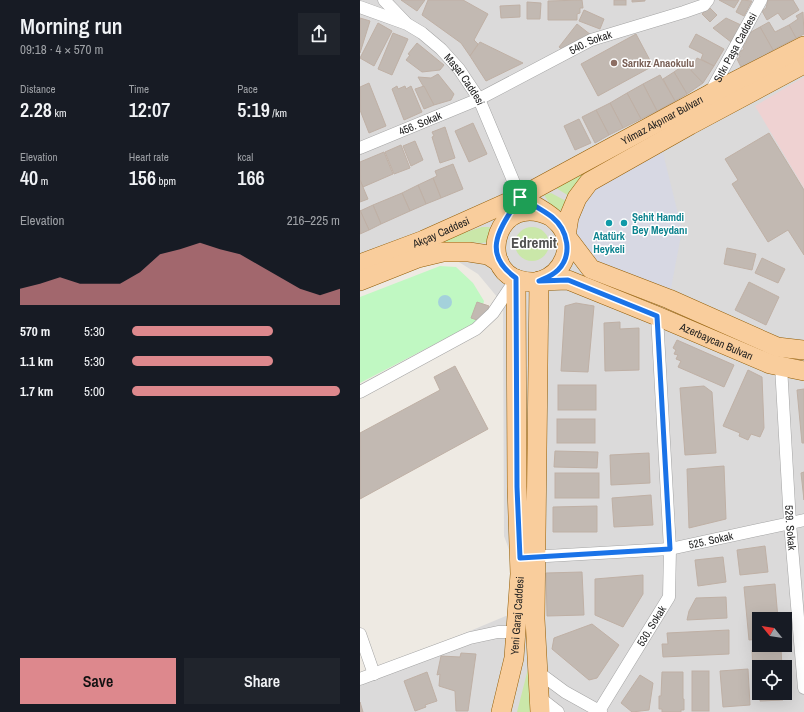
<!DOCTYPE html>
<html lang="en">
<head>
<meta charset="utf-8">
<style>
	body { margin:0; font-family:"Archivo Narrow",sans-serif; background:#20242c; color:#f1f3f6; height:100vh; display:flex; flex-direction:column; font-size:15px; white-space:nowrap }
	* { box-sizing:border-box; margin:0 }
	p { font-size:13px; color:#9ea1a6 }
	.icon { flex:none; width:22px; height:22px; fill:none; stroke:currentColor; stroke-width:2; stroke-linecap:round; stroke-linejoin:round }
	.map { position:relative; flex:1; overflow:hidden }
	.panel { display:flex; flex-direction:column; background:#171b24; width:360px }
	.panel>* { flex:none }
	.needle { width:26px; rotate:300deg }
	.fabs { position:absolute; left:392px; top:612px; display:grid; gap:8px }
	.fabs a { display:grid; place-items:center; width:40px; height:40px; border-radius:0px; background:#171b24; box-shadow:0 4px 16px #0002; font-size:20px }
	.pin { position:absolute; display:grid; place-items:center; width:34px; height:34px; color:#fff; margin:-17px; border-radius:8px; box-shadow:0 2px 6px #0006 }
	.round { display:grid; place-items:center; flex:none; width:42px; height:42px; border-radius:0px; background:#20242c }
	.summary { display:flex; align-items:center; justify-content:space-between; height:68px; padding:0 20px }
	h1 { font-size:22px; font-weight:600; line-height:30px }
	.stats { display:grid; grid-template-columns:repeat(3,1fr); gap:6px; height:68px; padding:4px 20px }
	.stats div { display:grid; align-content:center }
	.stats b { font-size:20px; font-weight:600 }
	.stats small { font-size:11px; font-weight:400 }
	.stats p { font-size:11px }
	.chart { height:112px; padding:8px 20px }
	.chart p { display:flex; justify-content:space-between }
	.chart svg { width:100%; height:72px; margin-top:4px; fill:#dd888d; opacity:.7 }
	.primary-button { display:flex; gap:8px; margin-top:auto; padding:8px 20px }
	.primary-button a { flex:1; height:46px; border-radius:0px; background:#dd888d; color:#111; font-size:16px; font-weight:600; line-height:46px; text-align:center }
	.primary-button a+a { background:#20242c; color:#f1f3f6 }
	ul { padding:0 20px; list-style:none; font-size:13px }
	li { display:grid; grid-template-columns:64px 48px 1fr; align-items:center; height:30px }
	li i { height:10px; border-radius:5px; background:#dd888d }
	main { display:flex; flex:1; min-height:0 }
	.map>svg:first-child { display:block }
	.residential { fill:#dbdada; fill-rule:evenodd }
	.commercial { fill:#efd2d2 }
	.grass { fill:#cae7a9 }
	.park { fill:#c0f8c2 }
	.plaza { fill:#d7d8e3 }
	.water { fill:#a4d1db }
	.building { fill:#c2b9b2; stroke:#bfb0a5 }
	.lines { fill:none; stroke-linecap:round; stroke-linejoin:round }
	.street-casing { stroke:#a4a4a4; stroke-width:13 }
	.primary-casing { stroke:#925c04; stroke-width:20 }
	.street { stroke:#fff; stroke-width:12 }
	.primary { stroke:#f9cd9c; stroke-width:19 }
	.route-casing { stroke:#fff; stroke-width:8 }
	.route { stroke:#1a73e8; stroke-width:5 }
	.education-dot { fill:#8d6e63; stroke:#fff; stroke-width:1.5 }
	.culture-dot { fill:#0f9aa8; stroke:#fff; stroke-width:1.5 }
	.labels { text-anchor:middle; stroke-width:3; stroke-linejoin:round; paint-order:stroke }
	.street-label { font-size:11px; fill:#1d1d1d; stroke:#fff }
	.education-label { font-size:11px; font-weight:bold; fill:#785e54; stroke:#fff; text-anchor:start }
	.culture-label { font-size:11px; font-weight:bold; fill:#0d838f; stroke:#fff; text-anchor:start }
	.district-label { font-size:15px; font-weight:bold; fill:#505050; stroke:#fff }
</style>
</head>
<body>
<main>
<section class="panel">
<div class="summary"><div><h1>Morning run</h1><p>09:18 · 4 × 570 m</p></div><a class="round"><svg class="icon" aria-label="share" viewBox="0 0 24 24"><path d="M12 15V3M7 8l5-5 5 5M5 13v7h14v-7"/></svg></a></div>
<div class="stats">
<div><p>Distance</p><b>2.28<small> km</small></b></div>
<div><p>Time</p><b>12:07</b></div>
<div><p>Pace</p><b>5:19<small> /km</small></b></div>
</div>
<div class="stats">
<div><p>Elevation</p><b>40<small> m</small></b></div>
<div><p>Heart rate</p><b>156<small> bpm</small></b></div>
<div><p>kcal</p><b>166</b></div>
</div>
<div class="chart"><p><span>Elevation</span>216–225 m</p>
<svg viewBox="0 0 160 44" preserveAspectRatio="none"><path d="M0 44V34L10 31L20 27L30 31L40 31L50 31L60 24L70 13L80 10L90 6L100 10L110 13L120 20L130 27L140 34L150 38L160 34V44z"/></svg>
</div>
<ul>
<li><b>570 m</b>5:30<i style="width:68%"></i></li>
<li><b>1.1 km</b>5:30<i style="width:68%"></i></li>
<li><b>1.7 km</b>5:00<i style="width:100%"></i></li>
</ul>
<div class="primary-button"><a>Save</a><a>Share</a></div>
</section>
<div class="map">
<svg width="444" height="712" viewBox="0 0 444 712">
	<rect width="100%" height="100%" fill="#eeeae3"/>
	<path class="residential" d="M0 0H444V712H0V677L170 606 144 536 143 304 118 274 94 259 80 258 0 292ZM399 619H425V645H399ZM399 667H425V693H399Z"/>
	<polygon class="commercial" points="444,77 444,188 395,106"/>
	<g class="grass">
		<polygon points="290,135 209,196 196,188 192,188"/>
		<polygon points="191,193 206,201 201,210 197,212 192,207 184,195"/>
		<circle cx="172" cy="244" r="17"/>
		<polygon points="122,227 129,227 133,231 129,242 122,243 108,242 91,242 35,261 84,239"/>
		<polygon points="168,669 173,712 157,712"/>
	</g>
	<polygon class="park" points="80,266 96,267 113,283 124,301 119,321 0,383 0,297"/>
	<polygon class="plaza" points="300,141 322,230 309,299 220,255 209,217 217,198"/>
	<circle class="water" cx="85" cy="302" r="7"/>
	<g class="building">
		<polygon points="41,0 65,0 57,11"/>
		<polygon points="68,0 103,0 128,14 114,40 118,44 110,56 101,43 62,15"/>
		<polygon points="222,0 223,8 220,8 220,13 217,14 217,20 188,20 188,1"/>
		<rect x="254" y="0" width="12" height="5"/>
		<polygon points="272,0 285,0 285,1 272,2"/>
		<polygon points="359,0 379,0 374,8"/>
		<polygon points="382,0 392,1 384,16 376,12"/>
		<polygon points="408,0 433,0 439,10 423,20 418,13 407,20 402,11 406,8"/>
		<polygon points="167,2 181,3 180,19 167,19"/>
		<polygon points="160,5 160,17 141,18 140,6"/>
		<polygon points="349,7 357,15 350,22 342,14"/>
		<polygon points="224,10 244,19 240,29 219,21"/>
		<polygon points="443,12 444,34 436,38 429,25 438,19 436,16"/>
		<polygon points="0,18 10,21 0,53"/>
		<polygon points="366,18 381,25 371,42 353,28"/>
		<polygon points="409,22 415,32 429,25 436,38 413,50 400,27"/>
		<polygon points="18,23 32,31 14,66 0,58"/>
		<polygon points="217,24 231,35 206,53 199,47"/>
		<polygon points="400,27 413,50 387,68 384,65 381,67 377,59 380,57 378,53 384,49 382,45 387,42 385,40 391,32"/>
		<polygon points="33,33 48,39 32,75 18,69"/>
		<polygon points="276,34 293,66 238,96 221,64"/>
		<polygon points="336,34 364,49 354,66 341,59 343,54 329,47"/>
		<polygon points="120,42 163,63 126,81 110,56"/>
		<polygon points="57,43 84,65 80,70 62,72 46,60 50,55 48,54"/>
		<polygon points="337,58 354,66 343,83 331,71"/>
		<polygon points="325,64 343,83 327,94 314,72"/>
		<polygon points="314,72 327,94 315,101 303,79"/>
		<polygon points="78,74 94,94 91,100 74,105 58,77 71,78"/>
		<polygon points="300,75 315,101 297,111 283,84"/>
		<polygon points="9,83 26,126 9,133 0,110 0,87"/>
		<polygon points="283,84 297,111 281,119 267,93"/>
		<polygon points="37,86 38,89 45,86 46,89 51,86 62,112 44,120 32,89"/>
		<polygon points="64,86 74,105 64,109 55,89"/>
		<polygon points="267,93 281,119 263,128 250,103"/>
		<polygon points="250,103 263,128 249,135 236,110"/>
		<polygon points="236,110 249,135 235,143 222,117"/>
		<polygon points="219,119 231,143 215,150 204,126"/>
		<polygon points="113,123 127,154 109,162 95,131"/>
		<polygon points="85,127 95,158 80,163 72,137 74,136 72,132"/>
		<polygon points="409,133 444,190 444,255 428,230 408,242 372,184 378,180 365,159"/>
		<polygon points="55,141 63,160 51,166 43,146"/>
		<polygon points="41,145 50,168 34,174 25,152"/>
		<polygon points="24,152 33,174 3,187 0,180 0,162"/>
		<polygon points="93,164 103,189 81,198 73,178 77,176 75,171"/>
		<polygon points="73,178 81,198 66,204 58,185"/>
		<polygon points="0,180 8,199 0,202"/>
		<polygon points="58,185 66,204 50,211 42,193"/>
		<polygon points="42,193 50,211 21,224 13,205"/>
		<polygon points="13,205 21,224 9,230 0,211"/>
		<polygon points="0,210 9,230 0,234"/>
		<polygon points="367,248 396,254 392,270 364,264"/>
		<polygon points="402,258 425,269 418,283 395,273"/>
		<polygon points="389,282 419,297 406,325 375,310"/>
		<polygon points="117,302 129,306 123,322 111,318"/>
		<polygon points="216,303 234,306 228,372 201,371 205,306"/>
		<polygon points="260,322 260,329 279,328 279,370 245,371 244,323"/>
		<polygon points="317,340 374,365 364,387 318,367 321,361 316,359 318,355 314,354 316,350 313,348"/>
		<polygon points="95,366 128,429 0,499 0,433 80,390 74,377"/>
		<polygon points="388,370 402,377 404,428 400,437 391,434 388,440 379,436 380,433 363,426"/>
		<rect x="198" y="385" width="38" height="25"/>
		<polygon points="344,386 352,392 356,453 325,455 320,388"/>
		<polygon points="444,389 444,443 442,443 437,390"/>
		<rect x="197" y="419" width="38" height="24"/>
		<polygon points="195,451 238,452 237,468 194,467"/>
		<polygon points="289,453 290,483 251,485 250,455"/>
		<polygon points="364,466 366,519 329,528 327,469"/>
		<polygon points="444,472 444,500 441,473"/>
		<rect x="195" y="473" width="44" height="25"/>
		<polygon points="291,495 293,525 254,527 252,498"/>
		<polygon points="237,506 237,532 193,532 193,507"/>
		<polygon points="405,546 408,572 380,575 377,550"/>
		<polygon points="363,557 366,582 338,586 335,560"/>
		<polygon points="222,572 224,615 187,616 186,573"/>
		<polygon points="283,575 283,594 263,627 235,615 235,579"/>
		<polygon points="415,584 418,619 399,619 399,639 389,640 384,587"/>
		<polygon points="366,597 367,618 327,620 329,611 336,598"/>
		<polygon points="232,624 259,645 237,678 229,680 192,649 194,638"/>
		<polygon points="369,630 369,654 303,657 302,644 308,644 307,633"/>
		<polygon points="421,649 422,667 399,667 399,682 398,669 393,669 392,650"/>
		<polygon points="101,653 116,654 108,711 96,711 95,691 79,686 80,674 77,675 81,656 100,657"/>
		<polygon points="388,669 390,705 363,707 360,671"/>
		<rect x="332" y="671" width="17" height="40"/>
		<polygon points="67,672 77,701 65,705 66,707 55,711 44,681"/>
		<polygon points="302,672 323,672 323,699 324,699 324,710 321,710 321,712 302,712 302,709 299,709 299,696 301,696"/>
		<polygon points="280,675 293,683 289,710 272,712 261,703"/>
		<polygon points="400,693 423,693 423,700 400,701"/>
		<polygon points="0,702 3,712 0,712"/>
	</g>
	<g class="lines">
		<defs>
			<g id="street">
				<polyline points="24,0 45,22"/>
				<path id="s1" d="M0 7 47 24 62 33 81 49 99 69 119 99 160 197"/>
				<path id="s2" d="M350 93 401 0"/>
				<path id="s3" d="M0 148 119 99 231 40 324 12 344 5 348 0"/>
				<path id="s4" d="M421 366 430 523 444 688"/>
				<polyline points="0,392 116,329 133,313 156,279"/>
				<path id="s5" d="M169 557 310 549 444 520"/>
				<polyline points="0,634 14,674"/>
				<polyline points="178,672 205,692 241,712"/>
				<polyline points="0,679 110,638 138,632 156,632"/>
				<polyline points="180,698 198,712"/>
				<path id="s6" d="M239 711 309 597 310 549 297 316"/>
			</g>
			<g id="primary">
				<polyline points="444,64 330,125 229,182 217,198 209,217 206,236 231,269 309,299 417,347 444,350"/>
				<path d="M160 197C173 205 190 213 200 225 216 245 203 274 180 281 173 283 166 282 159 280 116 267 137 189 192 217"/>
				<path id="s7" d="M0 264 64 240 160 197 350 94 444 46"/>
				<polyline points="0,281 58,258 83,252 109,252 128,255 139,262"/>
				<path id="s8" d="M141 712 154 658 160 574 157 487 156 279"/>
				<path id="s9" d="M180 712 175 619 179 281 208 280 297 316 410 364 444 371"/>
			</g>
		</defs>
		<use href="#street" class="street-casing"/>
		<use href="#primary" class="primary-casing"/>
		<use href="#street" class="street"/>
		<use href="#primary" class="primary"/>
	</g>
	<g class="lines">
		<defs>
			<path id="route" d="M160 197C171 204 183 210 192 217 208 230 213 255 198 270 192 276 186 278 179 281L208 280 297 316 310 549 160 558 157 487 156 278C119 252 142 226 160 197Z"/>
		</defs>
		<use href="#route" class="route-casing"/>
		<use href="#route" class="route"/>
	</g>
	<circle class="education-dot" cx="254" cy="63" r="4"/>
	<g class="culture-dot">
		<circle cx="249" cy="223" r="4"/>
		<circle cx="264" cy="223" r="4"/>
	</g>
	<g class="labels">
		<g class="street-label">
			<text dy="4" stroke="none"><textPath href="#s3" startOffset="254">540. Sokak</textPath></text>
			<text dy="4" stroke="none"><textPath href="#s2" startOffset="52">Sıtkı Paşa Caddesi</textPath></text>
			<text dy="4" stroke="none"><textPath href="#s1" startOffset="131">Maşat Caddesi</textPath></text>
			<text dy="4" stroke="none"><textPath href="#s7" startOffset="335">Yılmaz Akpınar Bulvarı</textPath></text>
			<text dy="4" stroke="none"><textPath href="#s3" startOffset="65">456. Sokak</textPath></text>
			<text dy="4" stroke="none"><textPath href="#s7" startOffset="87">Akçay Caddesi</textPath></text>
			<text dy="4" stroke="none"><textPath href="#s9" startOffset="621">Azerbaycan Bulvarı</textPath></text>
			<text dy="4" stroke="none"><textPath href="#s4" startOffset="162">529. Sokak</textPath></text>
			<text dy="4" stroke="none"><textPath href="#s5" startOffset="183">525. Sokak</textPath></text>
			<text dy="4" stroke="none"><textPath href="#s8" startOffset="98">Yeni Garaj Caddesi</textPath></text>
			<text dy="4" stroke="none"><textPath href="#s6" startOffset="100">530. Sokak</textPath></text>
		</g>
		<g class="education-label">
			<text x="262" y="67">Sarıkız Anaokulu</text>
		</g>
		<g class="culture-label">
			<text x="272" y="221">Şehit Hamdi<tspan x="272" dy="13">Bey Meydanı</tspan></text>
			<text x="249" y="240" text-anchor="middle">Atatürk<tspan x="249" dy="13">Heykeli</tspan></text>
		</g>
		<g class="district-label">
			<text x="174" y="248">Edremit</text>
		</g>
	</g>
</svg>
<div class="fabs">
<a><svg class="needle" viewBox="-14 -14 28 28"><path d="M0-13l5 13h-10z" fill="#e53935"/><path d="M0 13l5-13h-10z" fill="#9ea1a6"/></svg></a>
<a><svg class="icon" aria-label="locate" viewBox="0 0 24 24"><circle cx="12" cy="12" r="6"/><path d="M12 2v4M12 18v4M2 12h4M18 12h4"/></svg></a>
</div>
<div class="pin" style="left:160px;top:197px;background:#1e9e55"><svg class="icon" aria-label="arrive" viewBox="0 0 24 24"><path d="M6 21V4h12l-3 4 3 4H6"/></svg></div>
</div>
</main>
</body>
</html>
